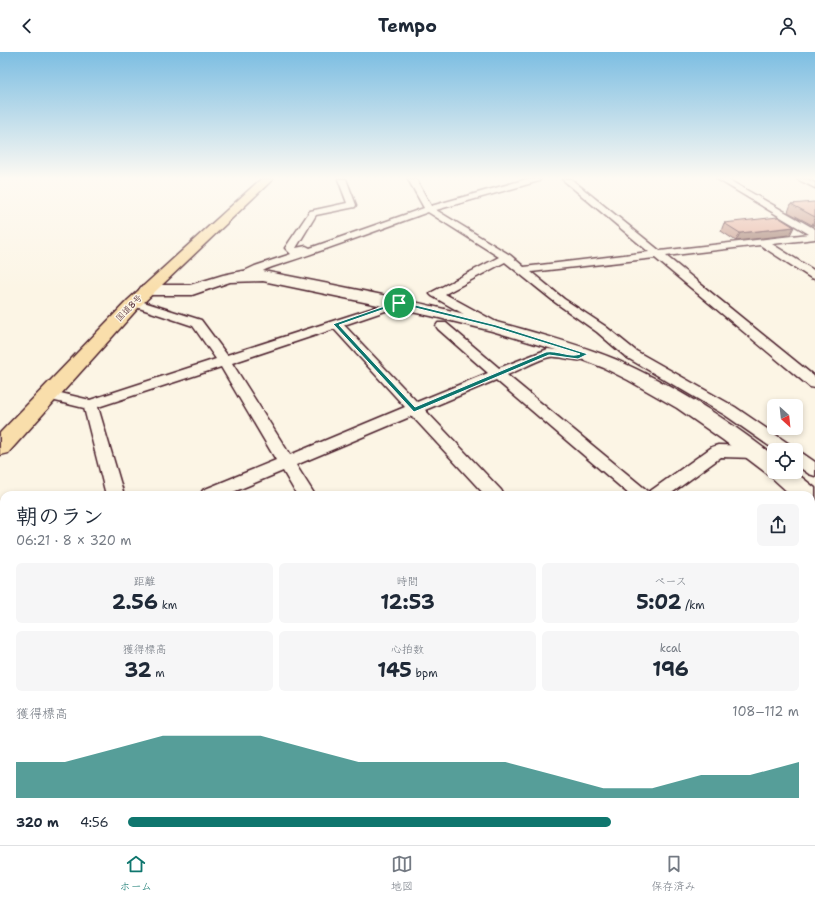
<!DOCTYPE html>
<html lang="ja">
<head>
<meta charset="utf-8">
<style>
	body { margin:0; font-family:"Shantell Sans","Klee One",sans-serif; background:#f6f6f7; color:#1f2937; height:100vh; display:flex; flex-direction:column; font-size:15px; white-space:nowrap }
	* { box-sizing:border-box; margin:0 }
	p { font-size:13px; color:#747a83 }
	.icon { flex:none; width:22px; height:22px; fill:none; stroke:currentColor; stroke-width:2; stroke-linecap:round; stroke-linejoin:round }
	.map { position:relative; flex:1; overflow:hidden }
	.drawer { position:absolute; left:0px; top:439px; width:815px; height:354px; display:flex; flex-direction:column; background:#fff; border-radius:12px 12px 0 0; box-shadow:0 2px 6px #0003 }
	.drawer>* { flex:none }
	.needle { width:26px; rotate:153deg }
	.controls { position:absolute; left:767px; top:347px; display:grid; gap:8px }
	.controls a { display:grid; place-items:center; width:36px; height:36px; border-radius:6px; background:#fff; box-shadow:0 2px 6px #0003; font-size:20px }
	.pin { position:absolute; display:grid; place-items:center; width:34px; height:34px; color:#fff; margin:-17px; border:2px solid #fff; border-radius:50%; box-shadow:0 1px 4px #0007 }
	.round { display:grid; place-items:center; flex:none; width:42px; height:42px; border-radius:6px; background:#f6f6f7 }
	.head { display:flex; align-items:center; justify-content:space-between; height:68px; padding:0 16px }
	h1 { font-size:22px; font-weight:700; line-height:30px }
	.stats { display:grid; grid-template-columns:repeat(3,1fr); gap:6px; height:68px; padding:4px 16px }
	.stats div { display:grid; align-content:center; border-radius:6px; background:#f6f6f7; text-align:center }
	.stats b { font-size:20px; font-weight:700 }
	.stats small { font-size:11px; font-weight:400 }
	.stats p { font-size:11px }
	.chart { height:112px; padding:8px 16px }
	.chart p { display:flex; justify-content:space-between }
	.chart svg { width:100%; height:72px; margin-top:4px; fill:#0f766e; opacity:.7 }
	ul { padding:0 16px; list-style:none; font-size:13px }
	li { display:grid; grid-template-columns:64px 48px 1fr; align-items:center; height:30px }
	li i { height:10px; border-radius:5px; background:#0f766e }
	header { display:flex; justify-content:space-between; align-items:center; height:52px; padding:0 16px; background:#fff; font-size:18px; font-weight:700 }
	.menu { display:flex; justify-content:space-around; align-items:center; height:56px; border-top:1px solid #e0e1e3; background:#fff; font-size:11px; color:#747a83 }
	.menu a { display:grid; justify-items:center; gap:2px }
	.menu .on { color:#0f766e }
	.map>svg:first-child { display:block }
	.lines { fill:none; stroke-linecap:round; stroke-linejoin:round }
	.street-casing { stroke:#4a1f2b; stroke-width:3 }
	.secondary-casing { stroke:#4a1f2b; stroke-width:3 }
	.highway-casing { stroke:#4a1f2b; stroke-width:3 }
	.street { fill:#fcf5e5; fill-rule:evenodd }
	.secondary { fill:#fcf5e5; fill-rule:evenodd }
	.highway { fill:#f9deab; fill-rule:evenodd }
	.wall { fill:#c29284; stroke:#4a1f2b }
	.shaded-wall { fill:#9e776b; stroke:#4a1f2b }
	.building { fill:#e2aa99; stroke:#4a1f2b }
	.route { fill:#0f766e; stroke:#fff; fill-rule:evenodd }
	.labels { text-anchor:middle; stroke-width:3; stroke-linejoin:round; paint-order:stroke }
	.far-street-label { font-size:9px; fill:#4a1f2b; stroke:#fcf5e5 }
</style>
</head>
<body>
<header><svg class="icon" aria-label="back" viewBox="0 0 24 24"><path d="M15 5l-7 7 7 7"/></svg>Tempo<svg class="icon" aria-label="person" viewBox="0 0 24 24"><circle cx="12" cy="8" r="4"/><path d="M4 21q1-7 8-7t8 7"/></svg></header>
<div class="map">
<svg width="815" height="793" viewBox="0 0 815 793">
	<rect width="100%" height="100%" fill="#fcf5e5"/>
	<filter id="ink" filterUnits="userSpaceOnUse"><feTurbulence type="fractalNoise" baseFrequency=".025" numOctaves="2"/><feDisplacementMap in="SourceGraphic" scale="8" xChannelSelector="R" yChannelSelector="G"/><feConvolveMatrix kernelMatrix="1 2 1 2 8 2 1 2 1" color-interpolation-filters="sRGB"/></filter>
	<g filter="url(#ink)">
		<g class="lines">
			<defs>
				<g id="street">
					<path d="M338 127H346L356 153 355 155 316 163 296 196 306 194 310 196 424 156 408 127H416L431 154 527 127H540L539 129 436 158 510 203 524 215 649 200 562 127H571L660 199 809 182 717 127H727L815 177V187L772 192 815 219V227L811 226 760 193 666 204 815 325V336L810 335 655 206 531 220 564 247 605 274 636 299 735 355 792 394 794 398H775L725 363 626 305 597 280 556 251 505 210 445 242 498 271 500 274 498 277H490L432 244 430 242 432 240 499 205 428 160C376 179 325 198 272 215 262 218 248 229 238 226L237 224 238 222 255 214 291 202 285 196 310 159 347 151Z"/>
					<polygon points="797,127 807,127 815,131 815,136"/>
					<path d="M134 247 201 268 227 303 395 249H403L405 251 403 253 344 273 417 350 488 321 438 277 436 274 438 271H446L499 316 548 297 571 300 585 298 590 299 592 302C583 315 562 303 550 305 539 307 518 319 507 323L649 440 712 395 718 393 755 394 761 396 763 400 761 404 755 406 721 405 669 443H630L496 328 425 358 501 438 504 443H485L412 364 296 413 315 443H297L283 419 226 443H200L203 438 276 408 221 315 98 355 124 443H106L84 356 43 346 41 343 43 340 48 338 90 348 216 307 193 274 130 253 128 251 130 249ZM334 277 405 355 290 403 232 311Z"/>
					<polygon points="796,399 802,401 815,410 815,424 809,422 796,413"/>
					<polygon points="4,521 4,539 0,540 0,522"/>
					<polygon points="811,572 815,573 815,596 811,595"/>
					<polygon points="815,663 815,689 811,691 811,665"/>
					<polygon points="811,765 815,767 815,793 806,793 802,789 811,789"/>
					<polygon points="57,789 89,789 87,793 55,793"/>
					<polygon points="208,789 236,789 237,793 209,793"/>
					<polygon points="509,789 537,789 539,793 511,793"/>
					<polygon points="684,789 714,789 712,793 682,793"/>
				</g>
				<path id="secondary" d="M242 219H263C350 236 437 253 522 277 554 286 586 295 617 308 673 333 726 366 774 404V420H795L815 436V450L811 451V443H791L769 423 723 388 677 356 628 328 604 316 566 301 492 279 431 264 263 229 230 230 192 243H147L141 241 139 238 141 235 147 233H190L223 223Z"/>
				<polygon id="highway" points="261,127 273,127 140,254 8,401 0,403 0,381 128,248"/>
			</defs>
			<use href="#street" class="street-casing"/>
			<use href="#secondary" class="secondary-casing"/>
			<use href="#highway" class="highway-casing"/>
			<use href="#street" class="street"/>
			<use href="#secondary" class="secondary"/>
			<use href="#highway" class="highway"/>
		</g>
		<g class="wall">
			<polygon points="815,151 815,173 812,173 788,160 791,152"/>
			<polygon points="724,171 790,183 736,189 721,179"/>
		</g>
		<g class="shaded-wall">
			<polygon points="815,167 815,173 812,173"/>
			<polygon points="794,175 790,183 736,189 740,181"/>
		</g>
		<g class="building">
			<polygon points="814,150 815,151 815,165 791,152"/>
			<polygon points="778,165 794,175 740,181 724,171"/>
		</g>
	</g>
	<linearGradient id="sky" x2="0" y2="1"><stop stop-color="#7dbee2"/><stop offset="0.53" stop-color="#fefaf3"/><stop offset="1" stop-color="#fefaf3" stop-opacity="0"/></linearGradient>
	<rect width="815" height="238" fill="url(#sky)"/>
	<path class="route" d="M399 249 496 273 588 302 578 307 549 303 414 360 333 272ZM399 252 493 275 580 302C571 306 557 298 546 300L415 355 339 273Z"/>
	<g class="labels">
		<g class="far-street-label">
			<text transform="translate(129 256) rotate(-46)" y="3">国道8号</text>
		</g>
	</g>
</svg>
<div class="controls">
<a><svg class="needle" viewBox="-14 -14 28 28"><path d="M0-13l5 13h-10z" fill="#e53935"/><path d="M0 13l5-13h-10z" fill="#747a83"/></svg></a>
<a><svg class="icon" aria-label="locate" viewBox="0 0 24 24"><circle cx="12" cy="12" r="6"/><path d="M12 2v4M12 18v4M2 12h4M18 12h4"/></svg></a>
</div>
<div class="pin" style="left:399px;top:251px;background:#1e9e55"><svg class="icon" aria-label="arrive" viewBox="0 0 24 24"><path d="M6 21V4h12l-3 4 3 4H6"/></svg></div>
<section class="drawer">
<div class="head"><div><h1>朝のラン</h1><p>06:21 · 8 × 320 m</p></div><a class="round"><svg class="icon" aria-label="share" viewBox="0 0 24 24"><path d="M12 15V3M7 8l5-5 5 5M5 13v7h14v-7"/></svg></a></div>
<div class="stats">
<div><p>距離</p><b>2.56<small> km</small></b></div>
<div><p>時間</p><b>12:53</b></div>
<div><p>ペース</p><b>5:02<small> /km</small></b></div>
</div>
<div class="stats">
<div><p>獲得標高</p><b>32<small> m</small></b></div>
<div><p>心拍数</p><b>145<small> bpm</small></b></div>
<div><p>kcal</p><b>196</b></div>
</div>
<div class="chart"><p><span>獲得標高</span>108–112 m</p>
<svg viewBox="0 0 160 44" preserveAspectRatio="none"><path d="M0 44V22L10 22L20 14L30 6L40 6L50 6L60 14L70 22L80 22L90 22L100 22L110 30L120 38L130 38L140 30L150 30L160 22V44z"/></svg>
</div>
<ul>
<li><b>320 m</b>4:56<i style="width:72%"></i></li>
</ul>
</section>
</div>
<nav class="menu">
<a class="on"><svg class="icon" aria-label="home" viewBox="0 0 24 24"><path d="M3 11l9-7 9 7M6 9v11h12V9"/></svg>ホーム</a>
<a><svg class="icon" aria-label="map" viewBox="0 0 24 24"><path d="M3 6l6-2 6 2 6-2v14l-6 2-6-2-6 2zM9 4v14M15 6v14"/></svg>地図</a>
<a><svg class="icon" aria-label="saved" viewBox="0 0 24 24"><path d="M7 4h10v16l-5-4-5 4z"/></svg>保存済み</a>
</nav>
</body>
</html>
